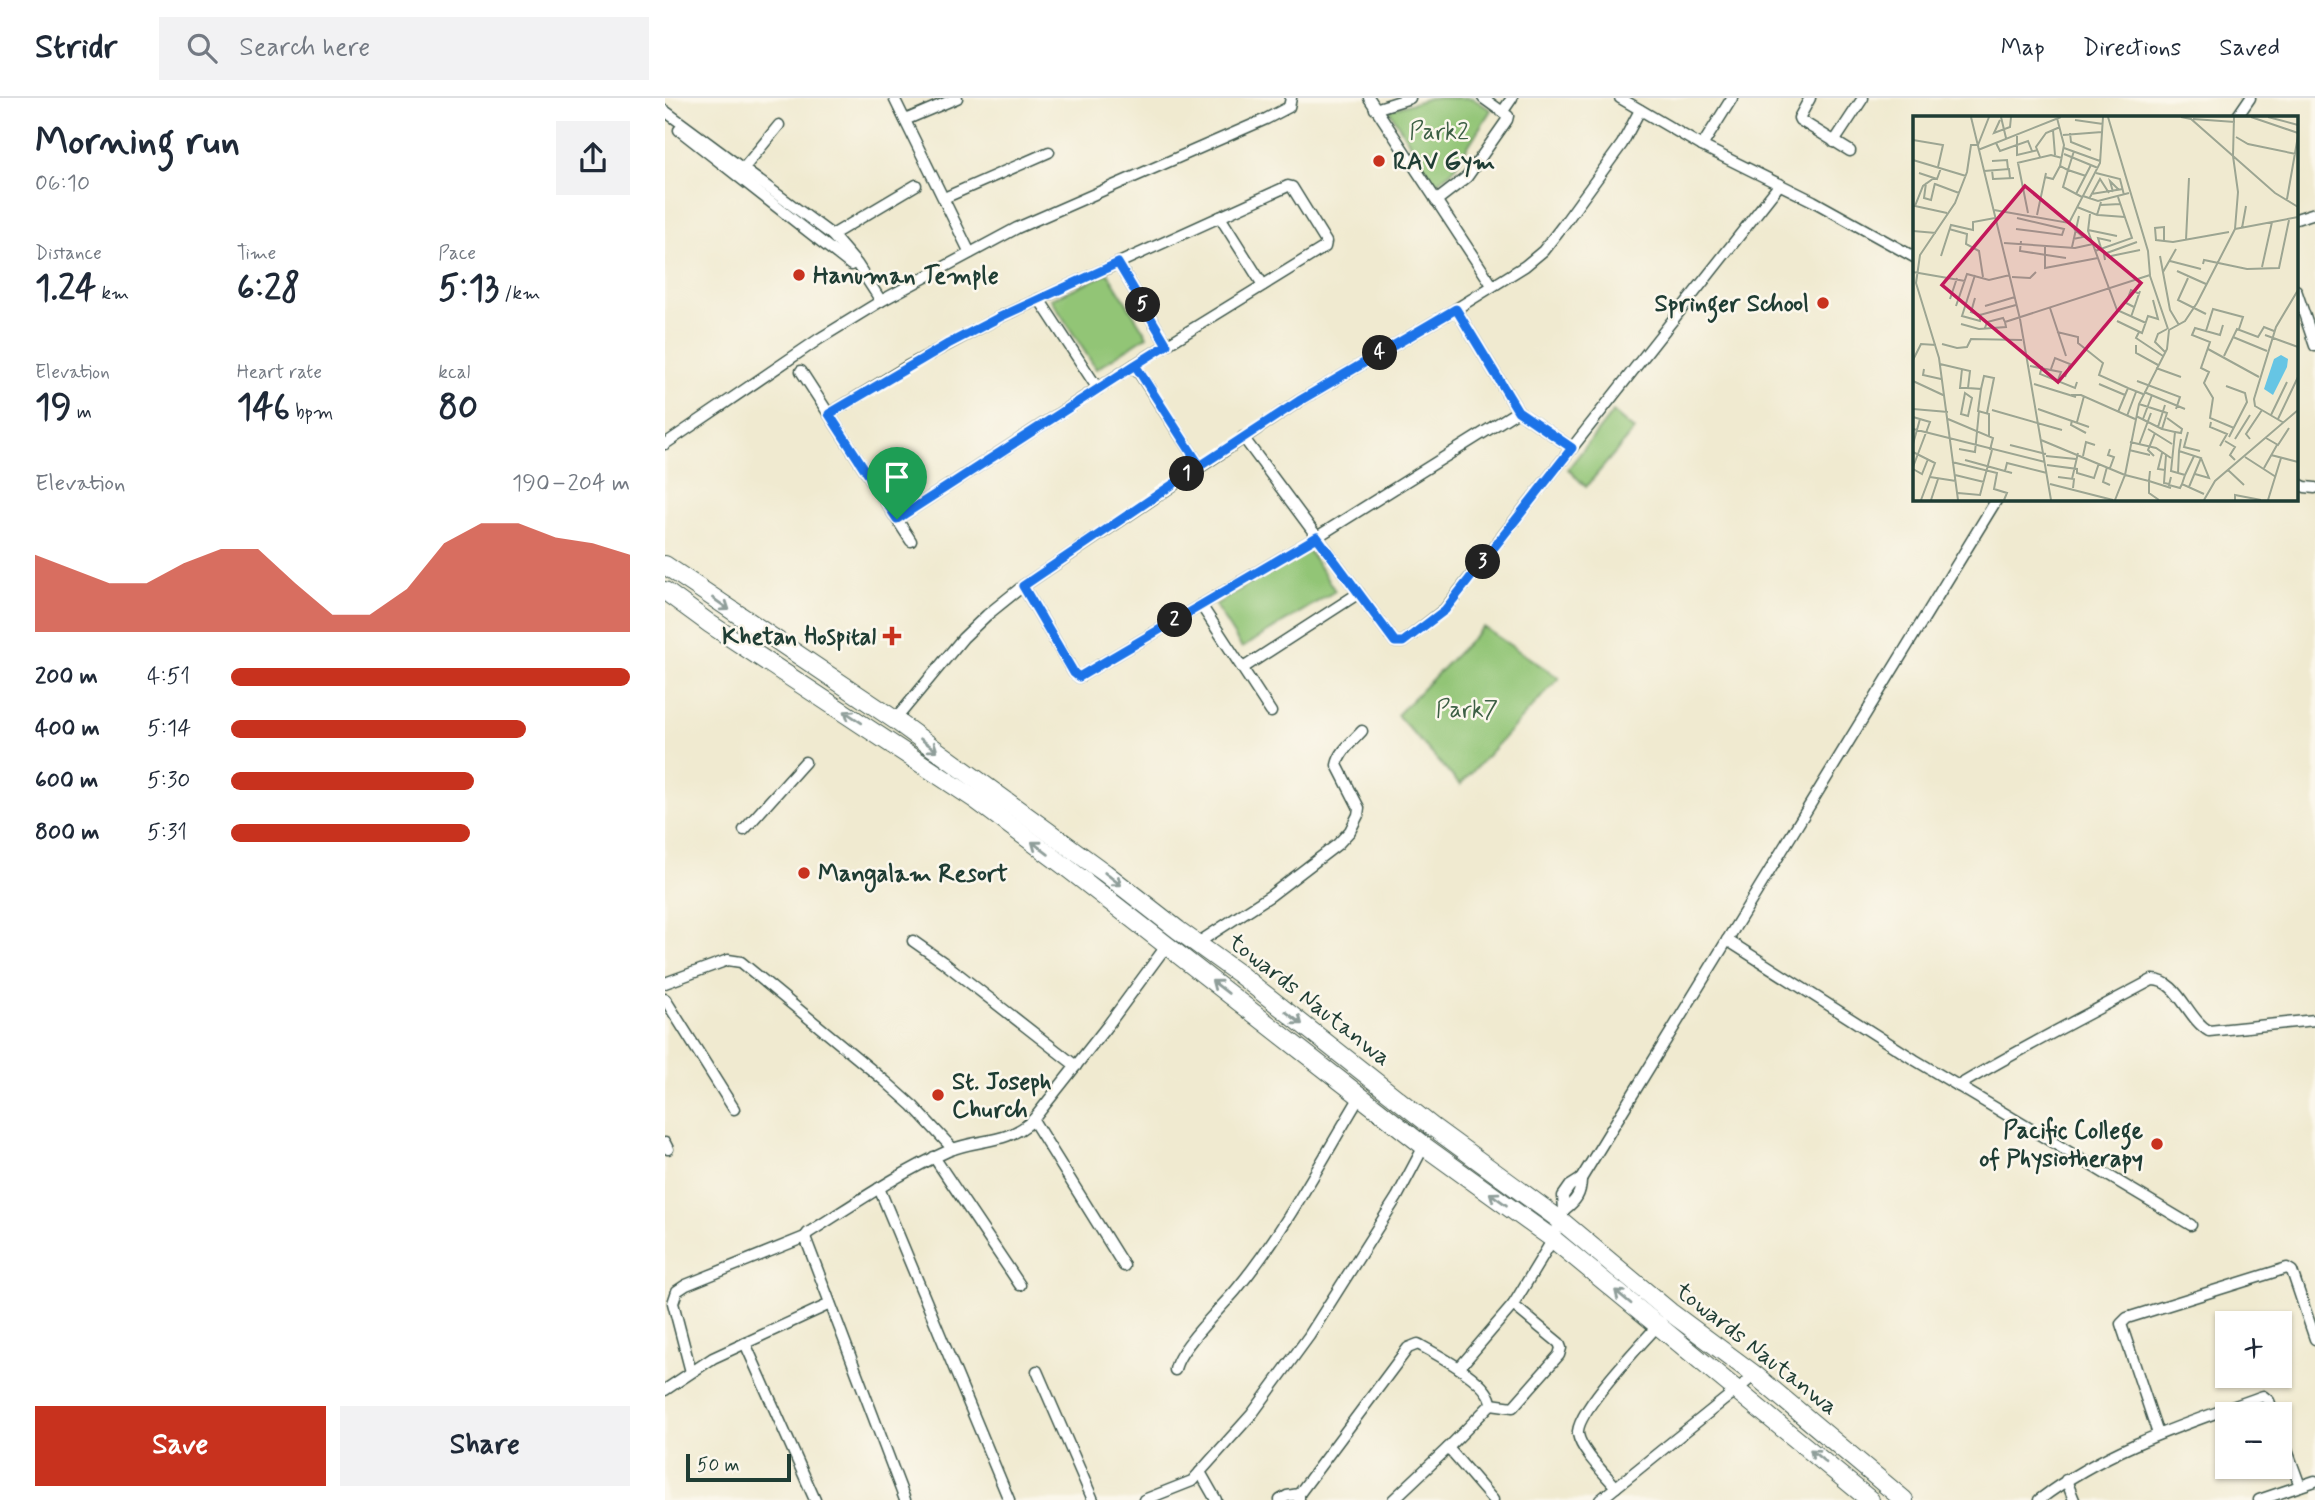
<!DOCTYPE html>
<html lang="en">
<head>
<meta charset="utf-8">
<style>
	body { margin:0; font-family:Mynerve,sans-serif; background:#f2f2f3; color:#1f2937; height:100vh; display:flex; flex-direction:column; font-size:26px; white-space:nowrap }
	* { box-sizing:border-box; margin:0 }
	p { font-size:23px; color:#747a83 }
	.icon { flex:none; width:38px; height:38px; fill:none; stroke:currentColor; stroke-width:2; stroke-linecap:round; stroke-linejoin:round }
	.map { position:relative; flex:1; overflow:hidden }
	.sheet { display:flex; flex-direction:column; background:#fff; width:665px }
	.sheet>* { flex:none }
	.tools { position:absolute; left:1550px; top:1213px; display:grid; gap:14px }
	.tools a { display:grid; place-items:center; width:77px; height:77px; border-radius:0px; background:#fff; box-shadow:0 2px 5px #0004; font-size:35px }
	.scale { position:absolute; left:21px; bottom:18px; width:105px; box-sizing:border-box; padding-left:7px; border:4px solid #1f3d34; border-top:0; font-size:19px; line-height:24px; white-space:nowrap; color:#1f3d34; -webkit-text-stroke:5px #fbf7ec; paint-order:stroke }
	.pin { position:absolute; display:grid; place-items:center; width:60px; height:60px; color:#fff; margin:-72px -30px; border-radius:50% 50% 50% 0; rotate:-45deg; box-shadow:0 0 7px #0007 }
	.pin .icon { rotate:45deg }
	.km { position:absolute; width:35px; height:35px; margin:-18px; border-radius:50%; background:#222; color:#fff; font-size:19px; line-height:35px; text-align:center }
	.round { display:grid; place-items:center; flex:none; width:74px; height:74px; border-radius:0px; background:#f2f2f3 }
	.summary { display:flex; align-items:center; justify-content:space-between; height:119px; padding:0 35px }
	h1 { font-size:38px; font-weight:700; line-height:52px }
	.metrics { display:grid; grid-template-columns:repeat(3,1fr); gap:10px; height:119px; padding:7px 35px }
	.metrics div { display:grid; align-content:center }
	.metrics b { font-size:35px; font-weight:700 }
	.metrics small { font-size:19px; font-weight:400 }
	.metrics p { font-size:19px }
	.chart { height:196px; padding:14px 35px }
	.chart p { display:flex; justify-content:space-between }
	.chart svg { width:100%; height:126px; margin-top:7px; fill:#c8321e; opacity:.7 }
	.action { display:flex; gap:14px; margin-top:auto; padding:14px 35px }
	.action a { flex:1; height:80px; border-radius:0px; background:#c8321e; color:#fff; font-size:28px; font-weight:700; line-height:80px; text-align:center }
	.action a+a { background:#f2f2f3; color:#1f2937 }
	ul { padding:0 35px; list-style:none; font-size:23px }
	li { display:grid; grid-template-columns:112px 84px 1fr; align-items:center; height:52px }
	li i { height:18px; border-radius:9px; background:#c8321e }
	header { display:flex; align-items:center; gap:42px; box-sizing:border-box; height:98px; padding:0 35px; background:#fff; border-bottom:2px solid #e0e1e3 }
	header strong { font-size:33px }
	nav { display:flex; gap:38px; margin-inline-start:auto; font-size:24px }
	.search { width:490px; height:63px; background:#f2f2f3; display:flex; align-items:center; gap:18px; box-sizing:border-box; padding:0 24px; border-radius:0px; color:#747a83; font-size:26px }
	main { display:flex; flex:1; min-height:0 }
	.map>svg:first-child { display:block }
	.green { fill:#92c576; stroke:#588155; stroke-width:2 }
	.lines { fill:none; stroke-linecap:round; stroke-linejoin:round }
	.street-casing { stroke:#3e574b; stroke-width:13 }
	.primary-casing { stroke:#3e574b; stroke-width:20 }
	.street { stroke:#fff; stroke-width:10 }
	.primary { stroke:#fff; stroke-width:18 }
	.oneway { stroke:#8f9e9a }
	.route-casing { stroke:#fff; stroke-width:14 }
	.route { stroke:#1a73e8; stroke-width:9 }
	.poi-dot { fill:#c8321e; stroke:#fbf7ec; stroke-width:2.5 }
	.labels { text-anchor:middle; stroke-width:5; stroke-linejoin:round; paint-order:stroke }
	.park-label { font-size:24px; fill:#3c5f44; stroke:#fbf7ec }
	.poi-label { font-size:24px; font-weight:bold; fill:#1f3d34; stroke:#fbf7ec; text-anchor:start }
	.street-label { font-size:24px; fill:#1f3d34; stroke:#fbf7ec }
	.inset-road { fill:none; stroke:#9ca592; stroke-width:2 }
	.view { fill:#c2185b; fill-opacity:0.15; stroke:#c2185b; stroke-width:3.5 }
	.inset-edge { fill:none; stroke:#1f3d34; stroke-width:3.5 }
</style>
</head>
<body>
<header>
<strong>Stridr</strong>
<div class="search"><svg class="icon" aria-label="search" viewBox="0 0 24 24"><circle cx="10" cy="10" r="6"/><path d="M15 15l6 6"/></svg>Search here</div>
<nav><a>Map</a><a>Directions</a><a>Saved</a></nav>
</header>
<main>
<section class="sheet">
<div class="summary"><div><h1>Morning run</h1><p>06:10</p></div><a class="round"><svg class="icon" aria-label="share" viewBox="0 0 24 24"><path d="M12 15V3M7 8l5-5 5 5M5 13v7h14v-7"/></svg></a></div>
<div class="metrics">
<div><p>Distance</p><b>1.24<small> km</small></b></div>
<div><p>Time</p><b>6:28</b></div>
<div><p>Pace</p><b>5:13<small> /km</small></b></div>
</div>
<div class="metrics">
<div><p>Elevation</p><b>19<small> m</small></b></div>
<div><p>Heart rate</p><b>146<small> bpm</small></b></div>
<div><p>kcal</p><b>80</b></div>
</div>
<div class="chart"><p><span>Elevation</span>190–204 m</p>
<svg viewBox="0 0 160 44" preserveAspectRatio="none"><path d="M0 44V17L10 22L20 27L30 27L40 20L50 15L60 15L70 27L80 38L90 38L100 29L110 13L120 6L130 6L140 11L150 13L160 17V44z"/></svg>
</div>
<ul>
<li><b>200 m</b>4:51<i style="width:100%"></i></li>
<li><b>400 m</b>5:14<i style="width:74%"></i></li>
<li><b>600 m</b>5:30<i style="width:61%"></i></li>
<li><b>800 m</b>5:31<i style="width:60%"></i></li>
</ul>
<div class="action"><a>Save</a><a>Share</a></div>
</section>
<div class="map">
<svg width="1650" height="1402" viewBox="0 0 1650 1402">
	<rect width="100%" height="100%" fill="#fbf7ec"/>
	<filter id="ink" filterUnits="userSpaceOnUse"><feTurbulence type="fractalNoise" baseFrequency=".0143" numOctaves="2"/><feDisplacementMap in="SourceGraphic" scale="14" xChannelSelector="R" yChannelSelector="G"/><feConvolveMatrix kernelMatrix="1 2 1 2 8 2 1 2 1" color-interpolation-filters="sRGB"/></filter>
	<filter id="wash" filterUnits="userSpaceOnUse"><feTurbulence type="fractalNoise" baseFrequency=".00686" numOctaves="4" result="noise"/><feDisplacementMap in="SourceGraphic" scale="28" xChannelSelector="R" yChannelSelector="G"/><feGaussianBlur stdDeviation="1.57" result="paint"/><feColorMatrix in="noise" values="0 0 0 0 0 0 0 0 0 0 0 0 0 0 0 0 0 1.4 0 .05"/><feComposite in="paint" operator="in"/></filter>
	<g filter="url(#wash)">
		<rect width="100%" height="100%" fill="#f0ead0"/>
		<g class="green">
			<polygon points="765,0 807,0 826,12 788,72 770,86 724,12"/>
			<polygon points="443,175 482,238 431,271 386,201"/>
			<polygon points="948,314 969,332 921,389 903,371"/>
			<polygon points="642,450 670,493 577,550 550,507"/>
			<polygon points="818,529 894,580 795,687 732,617"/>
		</g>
	</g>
	<g filter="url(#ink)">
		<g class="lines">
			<defs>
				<g id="street">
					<polyline points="229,0 305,155"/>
					<polyline points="704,0 827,187"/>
					<polyline points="955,0 1037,48 1148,103 1249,159"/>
					<polyline points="1145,0 1134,20 1135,22 1185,53"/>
					<polyline points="710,11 745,0"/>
					<polyline points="0,13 167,137 192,166 216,203"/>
					<polyline points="838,13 847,0"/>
					<polyline points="1572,19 1585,0"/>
					<polyline points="240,22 292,0"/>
					<polyline points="14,32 186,167"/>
					<polyline points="1169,44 1198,0"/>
					<polyline points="1037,48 1067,0"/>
					<polyline points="78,71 114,27"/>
					<polyline points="279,100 384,54"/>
					<polyline points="771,103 802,79 842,22 843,18 818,0"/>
					<polyline points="555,119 598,187"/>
					<polyline points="1631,121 1650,115"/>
					<polyline points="167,137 251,87"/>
					<polyline points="453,165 502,247"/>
					<polyline points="1631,192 1650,248"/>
					<polyline points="374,201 433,291"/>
					<polyline points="791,211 853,313 907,350"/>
					<polyline points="469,267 535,368"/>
					<polyline points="136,273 246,443"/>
					<polyline points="164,316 241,269 335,219 623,88 627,89 661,144 660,149 469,267 232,421"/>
					<polyline points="578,339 730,544 738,544 780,511 1115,86"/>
					<polyline points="0,346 154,241 216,203 352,130 601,21 624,9 626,0"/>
					<polyline points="1631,385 1640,389 1650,390"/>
					<polyline points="358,488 409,575 414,579 652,439 853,313"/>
					<polyline points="536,507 606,614"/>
					<polyline points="578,570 694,495"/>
					<polyline points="230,622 298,540 322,517 358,488 634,303 791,211 860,168 878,153 899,126 957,46 975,12"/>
					<polyline points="79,732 140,664"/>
					<polyline points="1062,842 1250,962 1526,1127"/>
					<polyline points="248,843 278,864 411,968"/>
					<path d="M531 846 605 798 673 746 685 733 693 717 694 710 672 667C675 653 688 643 697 633"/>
					<polyline points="0,885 63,862 76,864 220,983 248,1008 288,1051"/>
					<polyline points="0,901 69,1011"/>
					<path d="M1293 988C1356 950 1422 917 1487 882 1513 881 1522 921 1544 933L1650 922"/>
					<polyline points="368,1022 459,1168"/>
					<polyline points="0,1045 3,1051"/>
					<polyline points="269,1059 355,1187"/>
					<polyline points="214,1090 344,1402"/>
					<path d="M899 1112C911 1103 916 1096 916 1081"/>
					<polyline points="80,1245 150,1402"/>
					<polyline points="794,1270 848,1207 888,1141 899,1112 898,1098 905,1088 916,1081 1332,401"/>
					<path d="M510 1272C513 1251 556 1210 571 1192 620 1133 656 1063 696 997"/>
					<polyline points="372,1273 428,1402"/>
					<polyline points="26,1274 8,1205 12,1193 21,1187 140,1139"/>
					<polyline points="0,1292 48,1260 165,1206"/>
					<polyline points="826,1306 848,1309 894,1257 896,1250 894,1245 848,1207"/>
					<polyline points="1615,1333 1635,1388"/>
					<polyline points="1493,1336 1456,1226 1462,1220 1622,1170 1627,1173 1650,1241"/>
					<polyline points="783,1350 828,1402"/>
					<polyline points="535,1374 551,1402"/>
					<polyline points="1401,1382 1409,1402"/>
					<path d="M951 1389C940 1376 916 1353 913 1336 910 1314 979 1243 996 1224"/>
					<path d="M240 1402 140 1139 143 1135C188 1107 234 1075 283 1053 313 1040 341 1047 368 1022L443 927 502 847"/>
					<polyline points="479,1402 527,1383 587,1316 644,1238 732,1099 759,1048"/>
					<polyline points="615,1402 622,1398 634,1396"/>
					<path d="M634 1402V1396L743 1250 753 1246C771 1256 826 1284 826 1306L783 1350 728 1402"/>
					<polyline points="935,1402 1090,1277"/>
					<path d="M1374 1402C1441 1351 1520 1326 1598 1298L1604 1303 1609 1316"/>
					<polyline points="1594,1402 1650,1383"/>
				</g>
				<g id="primary">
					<polyline points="0,467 230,622 440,775 513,832 574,876 769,1030 895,1122 1005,1214 1090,1277 1239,1402"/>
					<polyline points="0,493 45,526 311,702 401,769 759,1048 888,1141 1205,1402"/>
				</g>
			</defs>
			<use href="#street" class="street-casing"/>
			<use href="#primary" class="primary-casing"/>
			<use href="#street" class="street"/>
			<use href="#primary" class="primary"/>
		</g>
		<defs><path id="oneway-shaft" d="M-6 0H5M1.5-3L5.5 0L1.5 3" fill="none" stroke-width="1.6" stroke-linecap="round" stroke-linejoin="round" transform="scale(1.75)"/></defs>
		<g class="oneway">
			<use href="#oneway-shaft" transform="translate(56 506) rotate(35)"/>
			<use href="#oneway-shaft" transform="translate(188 619) rotate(-146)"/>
			<use href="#oneway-shaft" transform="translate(264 647) rotate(36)"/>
			<use href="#oneway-shaft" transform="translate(375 750) rotate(-143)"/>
			<use href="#oneway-shaft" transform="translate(448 781) rotate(38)"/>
			<use href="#oneway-shaft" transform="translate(555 889) rotate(-142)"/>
			<use href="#oneway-shaft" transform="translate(629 920) rotate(38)"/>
			<use href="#oneway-shaft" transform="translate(833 1101) rotate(-144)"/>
			<use href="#oneway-shaft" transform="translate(958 1199) rotate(-140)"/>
			<use href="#oneway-shaft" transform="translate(1153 1358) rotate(-140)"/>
		</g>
	</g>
	<g class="lines" filter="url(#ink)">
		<defs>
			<polyline id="route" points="232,421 470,267 535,368 358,488 409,575 414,579 652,439 730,544 738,544 780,512 907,350 853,313 791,211 634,303 535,368 470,267 502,247 453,165 335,219 283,246 164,316 232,421"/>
		</defs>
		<use href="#route" class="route-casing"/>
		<use href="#route" class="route"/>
	</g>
	<g class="poi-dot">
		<circle cx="714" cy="63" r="7"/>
		<circle cx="134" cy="177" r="7"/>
		<circle cx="1158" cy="205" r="7"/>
		<path d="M223.5 527.5h7v7h7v7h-7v7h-7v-7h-7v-7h7z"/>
		<circle cx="139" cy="775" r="7"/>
		<circle cx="273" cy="997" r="7"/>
		<circle cx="1492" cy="1046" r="7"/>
	</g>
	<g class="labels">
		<g class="park-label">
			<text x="774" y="41">Park2</text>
			<text x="802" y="619">Park7</text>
		</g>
		<g class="poi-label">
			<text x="728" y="71">RAV Gym</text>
			<text x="148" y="185">Hanuman Temple</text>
			<text x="1144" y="213" text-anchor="end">Springer School</text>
			<text x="211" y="546" text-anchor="end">Khetan Hospital</text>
			<text x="153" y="783">Mangalam Resort</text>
			<text x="287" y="991">St. Joseph<tspan x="287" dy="28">Church</tspan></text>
			<text x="1478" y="1040" text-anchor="end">Pacific College<tspan x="1478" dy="28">of Physiotherapy</tspan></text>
		</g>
		<g class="street-label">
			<text transform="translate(645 901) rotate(38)" y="8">towards Nautanwa</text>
			<text transform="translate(1092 1250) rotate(38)" y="8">towards Nautanwa</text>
		</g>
	</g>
	<g transform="translate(1248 18)">
		<rect width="385" height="385" fill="#f0ead0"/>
		<path d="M368 239 375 243 374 251 360 279 351 273 361 243Z" fill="#66c5e4"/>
		<path class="inset-road" d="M58 1 107 203 138 384M88 1 93 22M268 1 278 3 362 77 385 91M338 1 385 17M355 1 385 9M144 2 151 29 147 50 155 54 150 71 169 81M280 3 322 6M87 4 81 17 97 11 98 1M162 4 190 8M140 14 142 39M157 17 158 26 178 34M104 18V39L125 34M150 19 189 16M323 21 335 28 383 38M0 24 30 29 25 51M83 27 87 35 115 25 119 35M65 29 76 1M151 32 187 45M65 34 148 1M161 35 155 54 173 60M151 38 185 52M320 40 321 1M320 40 325 76 322 113 385 101M127 41 123 31 133 17 147 11M0 44 53 60M79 45 94 44 95 53M104 47 138 39 149 42M105 47 115 97M79 54 80 63 101 62M71 55 96 53 97 62M6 57 24 63 28 52M183 57 207 63 211 79M132 61 140 63 147 50M21 62 10 70 2 90 34 97M13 67 11 82 18 84 22 67M22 68 46 77M200 76 197 65 206 74M163 78 178 49M178 78 210 73M170 80 185 85 216 77M176 83 187 63 196 77M374 83 385 20M187 89 208 88M164 91 184 99 188 86M81 94 156 107 187 47 190 1M177 98 175 115 204 194 233 207M124 99 133 57M185 99 212 101M329 112 333 90M36 113 54 118 53 128 66 135 70 161M103 113 149 119 151 113 104 102M175 114 204 120M0 115 23 117M160 123 170 121 161 113M251 124V111L242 112 243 124 260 126 316 116M273 124 276 62M108 125 107 135 153 142M91 127 162 132 180 128M132 129V152L185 142M159 131 166 100M188 132 185 122 198 125M182 135 219 122 205 81M28 140 38 109 60 114V106L82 102M198 140 227 134M247 140 257 194 266 209M192 144 191 138 224 126M257 145 288 153M290 148 291 144 334 153 366 152 376 104M349 151 359 106M264 155 293 168M0 156 52 165M250 156 263 133M62 159 49 200 67 205 68 198M237 160 255 213M99 161 117 162 123 156M275 162 265 184 293 198M62 182 58 196 67 199 103 189M37 183 44 162M43 190 54 158 76 164 97 159M72 190 102 181M221 191 213 187 218 174 227 178M137 192 153 240M218 201 227 175M204 205 229 217 235 200 245 203 240 184M48 208 66 213 93 211 92 206 237 159 235 135 195 1M310 209 307 219 282 212 279 219 297 226 288 252 296 256 291 267 300 282 297 302 321 312M72 212 74 206 90 202 92 206M293 215 300 193 330 201 326 213M144 216 165 221V227L190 247 186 259 215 272M226 216 223 222 250 240M352 219 385 231M320 221 354 235M29 228 44 232 54 231 58 223 109 224M223 229V237L245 249M295 233 346 261M252 236 242 226 245 218 254 213M311 240 324 213 345 221 351 211 361 215M0 244 8 228 23 229M27 248 57 255 55 272 68 273 65 295 76 298V320M117 250 148 256 145 264M129 250 127 258 162 272 164 266M243 252 268 261M11 253 10 259 28 263M49 253 47 272H55M138 253 142 242 157 248 152 261M0 265 30 279M224 265 267 281 263 293M121 268 163 281M186 268 212 279M313 270 332 277 334 286 316 321M68 273 71 260 81 262 74 297M231 276 272 293M52 277 59 282 55 300 48 298ZM158 279H168L222 303M226 288 254 297 249 313 262 316 258 355 272 359 269 368M0 293 35 296M125 293 176 311M79 294 149 314M205 296 215 272 230 278M358 299 374 266M214 300 223 276M223 300 249 313M0 301 17 306 0 351M254 302 269 313 268 317 262 316M35 303 80 322 77 334M230 303 239 279M365 303 385 261M159 304 158 309 173 317M164 306 171 280M298 306 297 311 314 318 307 330M371 307 342 290 341 283 363 211 385 174M245 311 252 289M0 313 132 346M235 313 259 328M275 316 271 331 287 335M353 322 365 329 376 312M268 323 266 335 288 342 276 371M322 323 337 299M337 323 333 318 349 294M128 324 212 359 226 288 254 233 256 214 272 205 284 187 322 113M312 325 322 331 317 339 322 344M217 326 243 332 258 342M0 328 7 303M97 329 133 338M226 329 238 297M46 333 62 336 66 295M216 334 237 339M0 336 22 347 8 384M249 337 245 353 252 354M253 339 251 367 256 368M358 339 385 346M133 340 163 343M170 340 173 326 182 329M241 340 235 334 242 317M332 341 363 361M52 344 99 357M39 346 84 357 81 373 94 377 91 384M134 349 164 353V357L181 362 186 347M194 351 190 366 197 369M197 352 201 341 195 339 197 333M351 352 364 329M0 353 9 358 15 343M315 354 331 369M92 355 94 347 134 357M237 355 236 365 258 372M265 357 266 335M282 358 296 362 288 342M42 359 71 366M272 359 281 340M17 361 43 365M145 361 161 363 160 372M258 361 256 369 267 372 269 368 291 378M159 363 165 337M137 368 200 384M45 377 67 379 79 334M18 384 25 363M45 384 26 242 3 167 7 139 42 87 54 56 58 29H64M202 384 212 359 236 365V377L246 384M291 384 302 365 385 294M322 384V379L348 384M355 384 368 342"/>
		<path class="view" d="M112 70 228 167 145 266 29 169Z"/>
		<rect width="385" height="385" class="inset-edge"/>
	</g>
</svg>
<div class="tools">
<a>+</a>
<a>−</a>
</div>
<div class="scale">50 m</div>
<div class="pin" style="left:232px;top:421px;background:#1e9e55"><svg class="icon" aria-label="arrive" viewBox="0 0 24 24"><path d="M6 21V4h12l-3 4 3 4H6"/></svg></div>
<b class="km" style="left:522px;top:376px">1</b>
<b class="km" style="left:510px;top:522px">2</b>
<b class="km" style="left:818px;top:464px">3</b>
<b class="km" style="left:715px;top:255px">4</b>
<b class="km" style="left:478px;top:207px">5</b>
</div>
</main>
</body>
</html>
